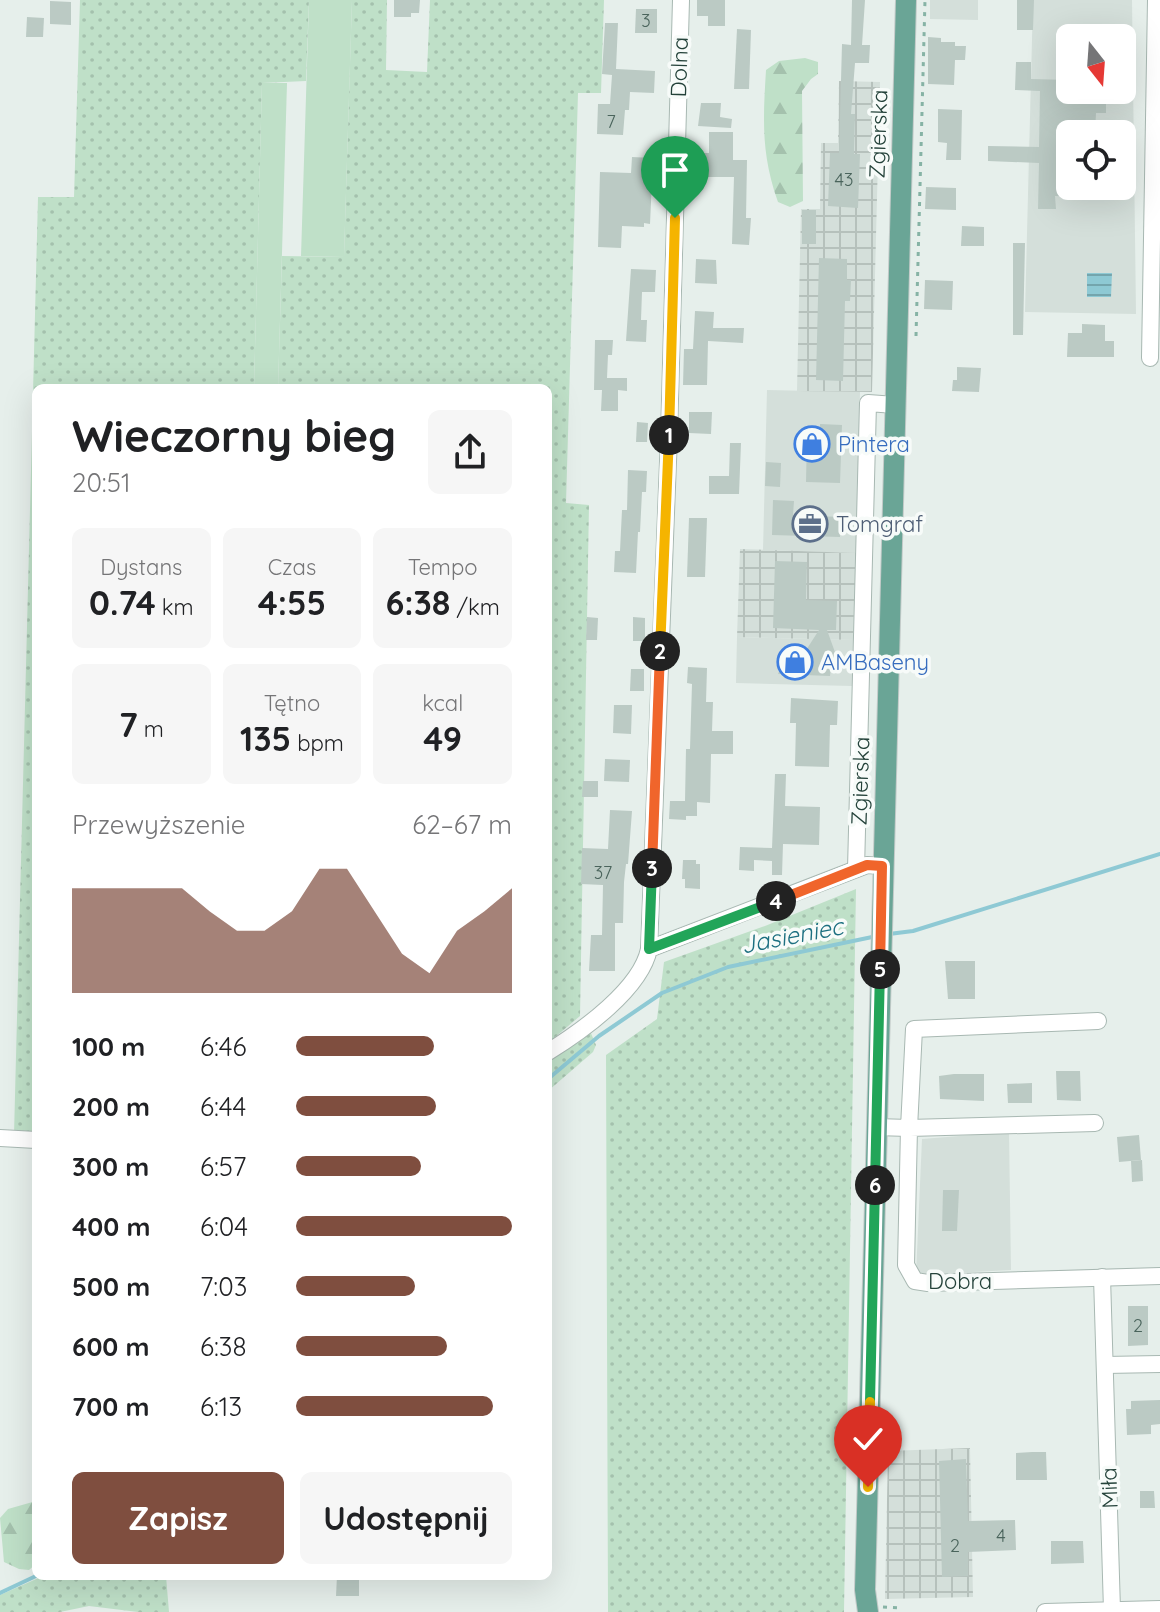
<!DOCTYPE html>
<html lang="pl">
<head>
<meta charset="utf-8">
<style>
	body { margin:0; font-family:Quicksand,sans-serif; background:#f6f6f6; color:#202124; height:100vh; display:flex; flex-direction:column; font-size:30px; white-space:nowrap }
	* { box-sizing:border-box; margin:0 }
	p { font-size:26px; color:#757577 }
	.icon { flex:none; width:44px; height:44px; fill:none; stroke:currentColor; stroke-width:2; stroke-linecap:round; stroke-linejoin:round }
	.map { position:relative; flex:1; overflow:hidden }
	.drawer { position:absolute; left:32px; top:384px; width:520px; height:1196px; display:flex; flex-direction:column; background:#fff; border-radius:12px; box-shadow:0 8px 32px #0002 }
	.drawer>* { flex:none }
	.needle { width:52px; rotate:163deg }
	.fabs { position:absolute; left:1056px; top:24px; display:grid; gap:16px }
	.fabs a { display:grid; place-items:center; width:80px; height:80px; border-radius:12px; background:#fff; box-shadow:0 8px 32px #0002; font-size:40px }
	.pin { position:absolute; display:grid; place-items:center; width:68px; height:68px; color:#fff; margin:-82px -34px; border-radius:50% 50% 50% 0; rotate:-45deg; box-shadow:0 0 8px #0007 }
	.pin .icon { rotate:45deg }
	.km { position:absolute; width:40px; height:40px; margin:-20px; border-radius:50%; background:#222; color:#fff; font-size:22px; line-height:40px; text-align:center }
	.round { display:grid; place-items:center; flex:none; width:84px; height:84px; border-radius:12px; background:#f6f6f6 }
	.head { display:flex; align-items:center; justify-content:space-between; height:136px; padding:0 40px }
	h1 { font-size:44px; font-weight:700; line-height:60px }
	.figures { display:grid; grid-template-columns:repeat(3,1fr); gap:12px; height:136px; padding:8px 40px }
	.figures div { display:grid; align-content:center; border-radius:12px; background:#f6f6f6; text-align:center }
	.figures b { font-size:34px; font-weight:700 }
	.figures small { font-size:22px; font-weight:400 }
	.figures p { font-size:22px }
	.chart { height:224px; padding:16px 40px }
	.chart p { display:flex; justify-content:space-between }
	.chart svg { width:100%; height:144px; margin-top:8px; fill:#7f4e3f; opacity:.7 }
	.primary-button { display:flex; gap:16px; margin-top:auto; padding:16px 40px }
	.primary-button a { flex:1; height:92px; border-radius:12px; background:#7f4e3f; color:#fff; font-size:32px; font-weight:700; line-height:92px; text-align:center }
	.primary-button a+a { background:#f6f6f6; color:#202124 }
	ul { padding:0 40px; list-style:none; font-size:26px }
	li { display:grid; grid-template-columns:128px 96px 1fr; align-items:center; height:60px }
	li i { height:20px; border-radius:10px; background:#7f4e3f }
	.map>svg:first-child { display:block }
	.built { fill:#d4dfda; fill-rule:evenodd }
	.industrial { fill:url(#industrial-grid) }
	.grass { fill:url(#grass-dots) }
	.forest { fill:url(#forest-firs) }
	.green { fill:#bfe0c8 }
	.water { fill:url(#water-rules) }
	.lines { fill:none; stroke-linecap:round; stroke-linejoin:round }
	.stream { stroke:#8ec9d4; stroke-width:4 }
	.building { fill:#bbcac4 }
	.minor-casing { stroke:#a8b8b2; stroke-width:18 }
	.major-casing { stroke:#c2cac8; stroke-width:22 }
	.path { stroke:#86b3a5; stroke-width:3; stroke-dasharray:4 6; stroke-linecap:butt }
	.minor { stroke:#fff; stroke-width:16 }
	.major { stroke:#6aa596; stroke-width:20 }
	.split-1-casing { stroke:#fff; stroke-width:16 }
	.split-2-casing { stroke:#fff; stroke-width:16 }
	.split-3-casing { stroke:#fff; stroke-width:16 }
	.split-4-casing { stroke:#fff; stroke-width:16 }
	.split-5-casing { stroke:#fff; stroke-width:16 }
	.split-6-casing { stroke:#fff; stroke-width:16 }
	.split-7-casing { stroke:#fff; stroke-width:16 }
	.split-8-casing { stroke:#fff; stroke-width:16 }
	.split-1 { stroke:#f5b400; stroke-width:10 }
	.split-2 { stroke:#f5b400; stroke-width:10 }
	.split-3 { stroke:#f0652b; stroke-width:10 }
	.split-4 { stroke:#22a559; stroke-width:10 }
	.split-5 { stroke:#f0652b; stroke-width:10 }
	.split-6 { stroke:#22a559; stroke-width:10 }
	.split-7 { stroke:#22a559; stroke-width:10 }
	.split-8 { stroke:#f5b400; stroke-width:10 }
	.labels { text-anchor:middle; stroke-width:7; stroke-linejoin:round; paint-order:stroke }
	.number-label { font-size:18px; fill:#4a645c }
	.street-label { font-size:22px; fill:#24423a; stroke:#f7fbf9 }
	.shop-label { font-size:22px; fill:#366cbe; stroke:#f7fbf9; text-anchor:start }
	.service-label { font-size:22px; fill:#4e5e75; stroke:#f7fbf9; text-anchor:start }
	.water-label { font-size:24px; font-style:italic; fill:#1c6f80; stroke:#f7fbf9 }
</style>
</head>
<body>
<div class="map">
<svg width="1160" height="1612" viewBox="0 0 1160 1612">
	<defs>
		<pattern id="industrial-grid" width="8" height="8" patternUnits="userSpaceOnUse" patternTransform="scale(2)"><rect width="8" height="8" fill="#d4dfda"/><path d="M0 4h8M4 0v8" fill="none" stroke="#b6c1bc"/></pattern>
		<pattern id="grass-dots" width="8" height="8" patternUnits="userSpaceOnUse" patternTransform="scale(2)"><rect width="8" height="8" fill="#bfe0c8"/><path d="M2 2h.1M6 6h.1" fill="none" stroke="#a4c1ad" stroke-width="1.8" stroke-linecap="round"/></pattern>
		<pattern id="forest-firs" width="22" height="20" patternUnits="userSpaceOnUse" patternTransform="scale(2)"><rect width="22" height="20" fill="#bfe0c8"/><path d="M5 1l3.5 6h-7zM16 11l3.5 6h-7z" fill="#a4c1ad"/></pattern>
		<pattern id="water-rules" width="6" height="5" patternUnits="userSpaceOnUse" patternTransform="scale(2)"><rect width="6" height="5" fill="#8ec9d4"/><path d="M0 2.5h6" fill="none" stroke="#74a5ad"/></pattern>
	</defs>
	<rect width="100%" height="100%" fill="#e6efeb"/>
	<g class="built">
		<polygon points="930,0 978,0 978,20 930,19"/>
		<path d="M1033 0H1132L1136 314 1025 312ZM1070 38H1122V90H1070ZM1070 134H1122V186H1070Z"/>
		<polygon points="767,390 860,392 856,553 763,550"/>
		<polygon points="737,637 853,640 852,686 736,683"/>
		<polygon points="1009,1132 1011,1270 916,1275 922,1139"/>
	</g>
	<g class="industrial">
		<polygon points="839,81 880,82 872,392 797,391 801,209 820,209 821,143 838,143"/>
		<polygon points="740,549 856,553 853,640 737,637"/>
		<polygon points="970,1448 973,1597 885,1599 888,1451"/>
	</g>
	<g class="grass">
		<polygon points="80,0 309,0 306,81 262,83 254,388 36,388 36,1136 14,1135 38,197 74,197"/>
		<polygon points="352,0 387,0 386,70 427,72 430,0 604,0 601,93 578,93 566,503 589,505 580,1016 548,1043 548,388 278,388 282,256 344,257"/>
		<polygon points="856,889 844,1612 608,1612 606,1055 657,1019 664,962 765,926"/>
		<polygon points="590,1031 596,1045 593,1052 548,1091 548,1061"/>
		<polygon points="43,1576 166,1576 169,1612 138,1612 89,1606 60,1612 0,1612 0,1595"/>
	</g>
	<g class="forest">
		<path d="M805 58 818 62V74L811 79 802 91 803 201 790 207 778 202C761 154 763 120 766 70L779 61Z"/>
		<polygon points="36,1501 36,1564 29,1570 19,1569 4,1562 0,1518 8,1509"/>
	</g>
	<g class="green">
		<polygon points="309,0 352,0 344,257 301,256"/>
		<polygon points="262,83 287,83 278,388 254,388"/>
	</g>
	<polygon class="water" points="1087,273 1112,273 1111,297 1087,297"/>
	<g class="lines">
		<g class="stream">
			<polyline points="889,934 913,931 1160,854"/>
			<polyline points="548,1079 599,1036 662,993 728,967 877,936"/>
			<polyline points="0,1593 36,1576"/>
		</g>
	</g>
	<g class="building">
		<polygon points="394,0 420,0 419,13 411,13 411,17 394,17"/>
		<polygon points="697,0 725,0 725,26 708,26 708,16 697,16"/>
		<polygon points="852,0 865,0 862,45 870,45 869,63 855,63 851,114 855,114 854,154 860,154 858,208 828,206 830,153 839,153 842,44 851,45"/>
		<polygon points="1017,0 1034,0 1033,30 1017,30"/>
		<polygon points="50,1 71,2 71,25 50,24"/>
		<polygon points="636,9 657,9 657,33 635,33"/>
		<polygon points="27,17 44,18 43,37 26,37"/>
		<polygon points="605,23 618,23 616,69 655,71 654,93 630,92 629,110 625,110 623,135 597,134 598,104 610,104 612,75 602,74"/>
		<polygon points="737,29 751,30 749,89 734,89"/>
		<polygon points="928,37 941,38 941,42 955,42 955,46 966,46 965,60 955,60 954,85 928,84"/>
		<polygon points="1016,62 1031,62 1031,79 1070,80 1070,90 1106,90 1106,113 1096,113 1095,134 1070,134 1070,186 1094,186 1094,197 1055,196 1056,209 1038,209 1039,163 988,161 988,146 1039,147 1040,91 1015,90"/>
		<polygon points="701,103 721,103 720,117 732,119 731,128 698,126"/>
		<polygon points="938,109 962,110 961,160 946,160 947,143 938,142"/>
		<polygon points="709,132 733,132 733,160 747,160 746,218 751,218 749,245 732,244 734,177 701,177 702,153 709,153"/>
		<polygon points="632,157 653,158 650,224 644,223 644,227 622,226 621,248 598,247 600,172 631,173"/>
		<polygon points="926,187 956,188 956,210 925,209"/>
		<rect x="802" y="210" width="14" height="34"/>
		<polygon points="962,226 984,227 984,246 961,246"/>
		<polygon points="1013,243 1025,243 1023,335 1013,335"/>
		<polygon points="819,258 847,259 847,280 851,280 850,301 845,301 843,381 816,380"/>
		<polygon points="696,259 716,260 717,284 695,283"/>
		<polygon points="631,269 656,270 655,292 642,292 641,320 647,320 646,342 626,341"/>
		<polygon points="925,280 953,281 952,310 924,309"/>
		<polygon points="695,311 714,312 713,328 744,328 743,343 708,341 707,385 683,385 684,349 693,349"/>
		<polygon points="1082,324 1105,325 1105,341 1114,341 1114,357 1067,357 1068,333 1082,333"/>
		<polygon points="595,340 613,340 612,355 608,355 607,378 627,378 627,391 618,390 618,411 601,411 602,390 594,390"/>
		<polygon points="957,367 981,368 979,392 952,391 953,380 957,380"/>
		<polygon points="689,412 712,412 711,434 689,433"/>
		<polygon points="637,422 648,423 647,442 636,442"/>
		<polygon points="820,424 842,425 840,483 806,482 807,435 820,435"/>
		<polygon points="730,443 741,443 739,494 709,494 709,476 729,476"/>
		<polygon points="766,462 781,463 780,487 765,486"/>
		<polygon points="628,470 647,471 646,492 642,492 640,532 638,532 636,573 614,572 615,551 620,551 622,510 627,510"/>
		<polygon points="773,500 794,501 793,515 840,517 840,537 772,535"/>
		<polygon points="689,518 707,518 705,577 687,577"/>
		<polygon points="775,561 807,562 806,600 837,601 836,630 827,630 836,655 831,667 830,676 778,674 790,647 801,658 819,630 773,628"/>
		<polygon points="587,617 598,618 597,640 586,640"/>
		<polygon points="633,617 645,618 645,641 633,641"/>
		<polygon points="688,667 707,668 706,702 713,702 712,731 733,731 733,754 711,754 710,803 697,802 697,816 686,816 686,820 669,819 670,801 685,801 686,749 690,749 692,684 687,683"/>
		<polygon points="631,669 644,669 644,691 630,691"/>
		<polygon points="791,698 838,701 837,725 830,725 829,767 795,766 796,723 790,723"/>
		<polygon points="614,705 632,705 631,734 613,733"/>
		<polygon points="605,759 630,760 629,782 604,781"/>
		<polygon points="775,774 786,774 785,806 820,807 819,845 783,844 782,875 772,875 772,861 754,860 754,871 739,870 740,847 772,848"/>
		<polygon points="583,781 598,781 598,797 582,797"/>
		<polygon points="610,810 632,811 628,864 626,864 624,882 623,923 615,923 615,971 589,971 591,935 602,935 603,885 581,884 582,848 608,849"/>
		<polygon points="683,860 696,860 696,864 700,864 700,889 685,888 685,879 682,879"/>
		<polygon points="945,961 975,961 975,999 948,999"/>
		<polygon points="1056,1071 1080,1071 1081,1101 1057,1100"/>
		<polygon points="954,1074 984,1074 984,1101 940,1099 939,1076"/>
		<polygon points="1032,1083 1032,1103 1008,1103 1007,1084"/>
		<polygon points="1139,1135 1141,1160 1119,1162 1117,1137"/>
		<polygon points="1142,1160 1143,1181 1132,1182 1131,1161"/>
		<polygon points="943,1190 959,1190 957,1231 942,1231"/>
		<polygon points="1128,1306 1148,1306 1148,1345 1128,1346"/>
		<polygon points="1160,1400 1160,1424 1151,1425 1151,1434 1127,1435 1126,1409 1131,1409 1131,1401"/>
		<polygon points="1032,1452 1046,1452 1047,1480 1016,1480 1016,1453"/>
		<polygon points="966,1459 968,1521 1015,1520 1016,1550 968,1552 968,1576 942,1577 939,1461"/>
		<polygon points="1140,1491 1154,1491 1155,1508 1140,1508"/>
		<polygon points="1051,1541 1083,1541 1084,1563 1051,1564"/>
		<polygon points="337,1576 359,1576 359,1596 336,1596"/>
	</g>
	<g class="lines">
		<defs>
			<g id="minor">
				<polyline points="1150,358 1156,0"/>
				<polyline points="856,869 868,403 895,405"/>
				<polyline points="649,949 669,436 681,0"/>
				<path d="M548 1052C582 1031 641 989 649 949L867 865 882 866"/>
				<polyline points="1095,1123 909,1128 906,1265 915,1281 928,1283 1160,1276"/>
				<polyline points="876,1127 909,1128 914,1029 1098,1021"/>
				<polyline points="0,1138 36,1140"/>
				<polyline points="1102,1277 1112,1610"/>
				<polyline points="1105,1365 1160,1364"/>
				<polyline points="1045,1612 1160,1609"/>
			</g>
			<polyline id="major" points="868,1612 865,1590 906,0"/>
		</defs>
		<use href="#minor" class="minor-casing"/>
		<use href="#major" class="major-casing"/>
		<g class="path">
			<polyline points="916,336 925,0"/>
			<polyline points="883,1607 901,1608"/>
		</g>
		<use href="#minor" class="minor"/>
		<use href="#major" class="major"/>
	</g>
	<g class="lines">
		<defs>
			<polyline id="split-1" points="669,435 675,218"/>
			<polyline id="split-2" points="660,651 669,435"/>
			<polyline id="split-3" points="652,868 660,651"/>
			<polyline id="split-4" points="652,868 649,949 776,901"/>
			<polyline id="split-5" points="776,901 867,865 882,866 880,969"/>
			<polyline id="split-6" points="875,1185 880,969"/>
			<polyline id="split-7" points="870,1402 875,1185"/>
			<polyline id="split-8" points="868,1487 870,1402"/>
		</defs>
		<use href="#split-1" class="split-1-casing"/>
		<use href="#split-2" class="split-2-casing"/>
		<use href="#split-3" class="split-3-casing"/>
		<use href="#split-4" class="split-4-casing"/>
		<use href="#split-5" class="split-5-casing"/>
		<use href="#split-6" class="split-6-casing"/>
		<use href="#split-7" class="split-7-casing"/>
		<use href="#split-8" class="split-8-casing"/>
		<use href="#split-1" class="split-1"/>
		<use href="#split-2" class="split-2"/>
		<use href="#split-3" class="split-3"/>
		<use href="#split-4" class="split-4"/>
		<use href="#split-5" class="split-5"/>
		<use href="#split-6" class="split-6"/>
		<use href="#split-7" class="split-7"/>
		<use href="#split-8" class="split-8"/>
	</g>
	<defs>
		<symbol id="shop-ring" viewBox="-11 -11 22 22"><circle r="9.5" fill="#f7fbf9" stroke="#3f7fe0" stroke-width="1.5"/><path d="M-5-2.5h2.3a2.7 3.5 0 0 1 5.4 0H5L5.5 6h-11ZM-1.5-2.5h3a1.5 2.3 0 0 0-3 0Z" fill="#3f7fe0"/></symbol>
		<symbol id="office-ring" viewBox="-11 -11 22 22"><circle r="9.5" fill="#f7fbf9" stroke="#5c6f8a" stroke-width="1.5"/><path d="M-6-3h4V-5.5h4V-3h4V5H-6ZM-1-4.5V-3h2v-1.5ZM-6 0V1H6V0Z" fill="#5c6f8a"/></symbol>
	</defs>
	<g fill-rule="evenodd">
		<use href="#shop-ring" x="792" y="424" width="40" height="40"/>
		<use href="#office-ring" x="790" y="504" width="40" height="40"/>
		<use href="#shop-ring" x="775" y="642" width="40" height="40"/>
	</g>
	<g class="labels">
		<g class="number-label">
			<text x="646" y="27">3</text>
			<text x="611" y="128">7</text>
			<text x="844" y="186">43</text>
			<text x="603" y="879">37</text>
			<text x="1138" y="1332">2</text>
			<text x="1001" y="1542">4</text>
			<text x="955" y="1552">2</text>
		</g>
		<g class="street-label">
			<text transform="translate(679 67) rotate(-88)" y="8">Dolna</text>
			<text transform="translate(878 134) rotate(-88)" y="8">Zgierska</text>
			<text transform="translate(860 781) rotate(-88)" y="8">Zgierska</text>
			<text x="960" y="1289">Dobra</text>
			<text transform="translate(1109 1488) rotate(-92)" y="8">Miła</text>
		</g>
		<g class="shop-label">
			<text x="838" y="452">Pintera</text>
			<text x="821" y="670">AMBaseny</text>
		</g>
		<g class="service-label">
			<text x="836" y="532">Tomgraf</text>
		</g>
		<g class="water-label">
			<text transform="translate(792 936) rotate(-11)" y="8">Jasieniec</text>
		</g>
	</g>
</svg>
<div class="fabs">
<a><svg class="needle" viewBox="-14 -14 28 28"><path d="M0-13l5 13h-10z" fill="#e53935"/><path d="M0 13l5-13h-10z" fill="#757577"/></svg></a>
<a><svg class="icon" aria-label="locate" viewBox="0 0 24 24"><circle cx="12" cy="12" r="6"/><path d="M12 2v4M12 18v4M2 12h4M18 12h4"/></svg></a>
</div>
<div class="pin" style="left:675px;top:218px;background:#1e9e55"><svg class="icon" aria-label="arrive" viewBox="0 0 24 24"><path d="M6 21V4h12l-3 4 3 4H6"/></svg></div>
<div class="pin" style="left:868px;top:1487px;background:#d93025"><svg class="icon" aria-label="check" viewBox="0 0 24 24"><path d="M5 12l5 5 9-10"/></svg></div>
<b class="km" style="left:669px;top:435px">1</b>
<b class="km" style="left:660px;top:651px">2</b>
<b class="km" style="left:652px;top:868px">3</b>
<b class="km" style="left:776px;top:901px">4</b>
<b class="km" style="left:880px;top:969px">5</b>
<b class="km" style="left:875px;top:1185px">6</b>
<section class="drawer">
<div class="head"><div><h1>Wieczorny bieg</h1><p>20:51</p></div><a class="round"><svg class="icon" aria-label="share" viewBox="0 0 24 24"><path d="M12 15V3M7 8l5-5 5 5M5 13v7h14v-7"/></svg></a></div>
<div class="figures">
<div><p>Dystans</p><b>0.74<small> km</small></b></div>
<div><p>Czas</p><b>4:55</b></div>
<div><p>Tempo</p><b>6:38<small> /km</small></b></div>
</div>
<div class="figures">
<div><b>7<small> m</small></b></div>
<div><p>Tętno</p><b>135<small> bpm</small></b></div>
<div><p>kcal</p><b>49</b></div>
</div>
<div class="chart"><p><span>Przewyższenie</span>62–67 m</p>
<svg viewBox="0 0 160 44" preserveAspectRatio="none"><path d="M0 44V12L10 12L20 12L30 12L40 12L50 19L60 25L70 25L80 19L90 6L100 6L110 19L120 32L130 38L140 25L150 19L160 12V44z"/></svg>
</div>
<ul>
<li><b>100 m</b>6:46<i style="width:64%"></i></li>
<li><b>200 m</b>6:44<i style="width:65%"></i></li>
<li><b>300 m</b>6:57<i style="width:58%"></i></li>
<li><b>400 m</b>6:04<i style="width:100%"></i></li>
<li><b>500 m</b>7:03<i style="width:55%"></i></li>
<li><b>600 m</b>6:38<i style="width:70%"></i></li>
<li><b>700 m</b>6:13<i style="width:91%"></i></li>
</ul>
<div class="primary-button"><a>Zapisz</a><a>Udostępnij</a></div>
</section>
</div>
</body>
</html>
